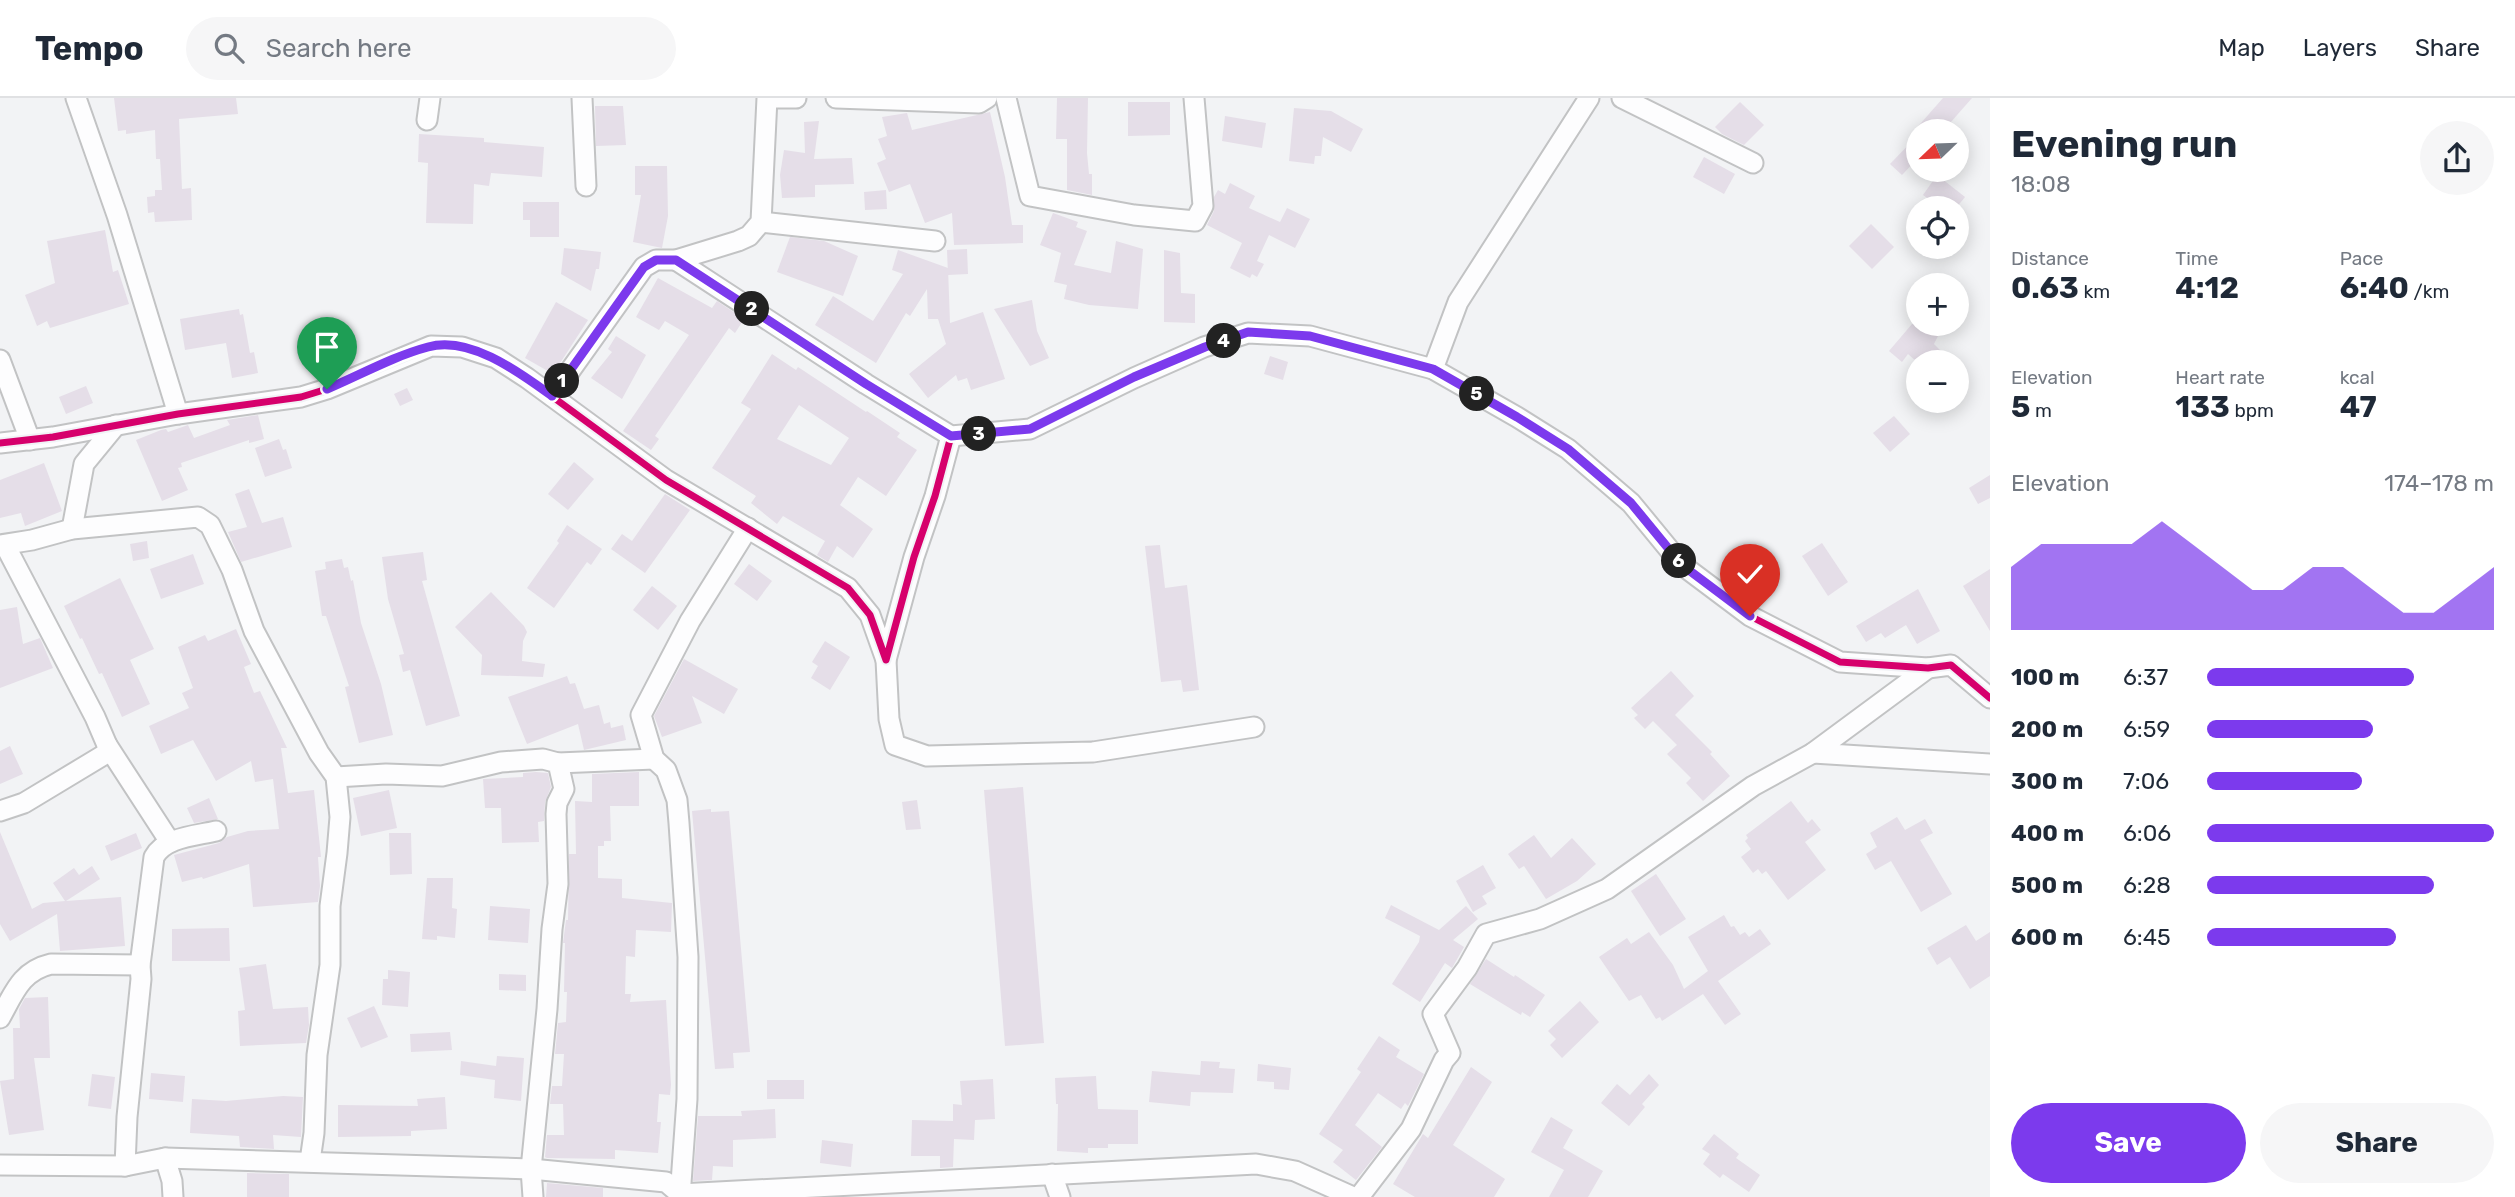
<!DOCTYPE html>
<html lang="en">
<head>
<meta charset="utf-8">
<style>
	body { margin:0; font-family:Rubik,sans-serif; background:#f6f6f7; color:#1f2937; height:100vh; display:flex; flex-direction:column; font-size:26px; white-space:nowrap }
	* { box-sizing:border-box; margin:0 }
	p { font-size:23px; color:#747a83 }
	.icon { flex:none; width:38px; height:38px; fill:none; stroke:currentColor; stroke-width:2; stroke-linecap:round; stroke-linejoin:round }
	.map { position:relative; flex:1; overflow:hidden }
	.side { display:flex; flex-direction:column; background:#fff; width:525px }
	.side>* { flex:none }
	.needle { width:46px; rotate:247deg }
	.tools { position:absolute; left:1906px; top:21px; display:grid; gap:14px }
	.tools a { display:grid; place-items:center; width:63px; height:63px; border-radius:50%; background:#fff; box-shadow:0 4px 18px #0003; font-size:35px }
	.pin { position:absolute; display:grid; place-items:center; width:60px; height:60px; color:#fff; margin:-72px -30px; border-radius:50% 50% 50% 0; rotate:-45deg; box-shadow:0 0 7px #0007 }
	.pin .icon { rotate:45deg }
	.km { position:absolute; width:35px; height:35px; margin:-18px; border-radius:50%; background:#222; color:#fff; font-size:19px; line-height:35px; text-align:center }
	.round { display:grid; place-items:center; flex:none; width:74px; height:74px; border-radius:37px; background:#f6f6f7 }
	.overview { display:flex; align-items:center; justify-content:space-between; height:119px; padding:0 21px }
	h1 { font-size:38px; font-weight:700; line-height:52px }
	.stats { display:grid; grid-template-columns:repeat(3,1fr); gap:10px; height:119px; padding:7px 21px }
	.stats div { display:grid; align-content:center }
	.stats b { font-size:30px; font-weight:700 }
	.stats small { font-size:19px; font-weight:400 }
	.stats p { font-size:19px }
	.chart { height:196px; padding:14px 21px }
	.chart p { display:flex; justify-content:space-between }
	.chart svg { width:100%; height:126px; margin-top:7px; fill:#7c3aed; opacity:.7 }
	.button { display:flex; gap:14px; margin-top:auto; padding:14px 21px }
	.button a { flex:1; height:80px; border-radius:42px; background:#7c3aed; color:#fff; font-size:28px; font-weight:700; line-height:80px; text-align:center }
	.button a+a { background:#f6f6f7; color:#1f2937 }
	ul { padding:0 21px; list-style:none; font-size:23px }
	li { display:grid; grid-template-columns:112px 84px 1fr; align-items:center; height:52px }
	li i { height:18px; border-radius:9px; background:#7c3aed }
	header { display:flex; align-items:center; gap:42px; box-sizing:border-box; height:98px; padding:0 35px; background:#fff; border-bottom:2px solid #e0e1e3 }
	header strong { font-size:33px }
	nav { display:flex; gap:38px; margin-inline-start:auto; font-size:24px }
	.search { width:490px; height:63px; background:#f6f6f7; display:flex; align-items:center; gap:18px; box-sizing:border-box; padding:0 24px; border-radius:38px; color:#747a83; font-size:26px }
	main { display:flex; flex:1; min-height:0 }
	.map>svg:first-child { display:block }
	.building { fill:#e5dee8; fill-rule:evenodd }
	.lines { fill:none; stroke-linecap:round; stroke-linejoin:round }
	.street-casing { stroke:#c2c3c4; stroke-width:23 }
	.street { stroke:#fdfdfe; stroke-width:19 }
	.cycleway-casing { stroke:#f1f2f6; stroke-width:11 }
	.cycleway { stroke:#d6006c; stroke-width:7 }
	.route-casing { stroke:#fff; stroke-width:14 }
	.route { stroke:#7c3aed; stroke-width:9 }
</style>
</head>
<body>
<header>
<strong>Tempo</strong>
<div class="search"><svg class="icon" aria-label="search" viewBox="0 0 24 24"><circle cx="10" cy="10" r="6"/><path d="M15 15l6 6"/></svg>Search here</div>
<nav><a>Map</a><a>Layers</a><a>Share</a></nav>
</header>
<main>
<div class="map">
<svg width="1990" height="1099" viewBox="0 0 1990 1099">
	<rect width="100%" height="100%" fill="#f2f3f5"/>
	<g class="building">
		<polygon points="114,0 236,0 238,16 179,21 182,91 191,90 192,122 155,124 154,114 148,115 147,99 155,98 155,92 162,92 160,61 156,61 155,32 126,36 126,32 118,33"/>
		<polygon points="1057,0 1088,0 1087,55 1089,76 1092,76 1092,97 1067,92 1067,41 1056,41"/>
		<polygon points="1943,0 1972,0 1943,33 1914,33"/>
		<polygon points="1128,4 1170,4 1170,37 1128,38"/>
		<polygon points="1740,4 1764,27 1744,47 1722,36 1715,29"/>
		<polygon points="595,8 623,8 626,47 596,48"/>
		<polygon points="1294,10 1331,13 1363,31 1351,54 1323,39 1321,58 1315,58 1314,66 1289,63"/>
		<polygon points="990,14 1005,79 1012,127 1023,127 1023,145 954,147 952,115 925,125 910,86 889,94 877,65 886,61 878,41 887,38 882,19 907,15 912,32"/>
		<polygon points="1225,18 1266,25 1262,50 1222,43"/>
		<polygon points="819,23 814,61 852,60 854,86 815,87 815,99 782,100 780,77 784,52 805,55 804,24"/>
		<polygon points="419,36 484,40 484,44 544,49 542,79 491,75 489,88 474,86 473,126 426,125 428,65 418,64"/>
		<polygon points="1918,37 1918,60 1902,77 1890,66"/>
		<polygon points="1704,59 1735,76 1724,96 1693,79"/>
		<polygon points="635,68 667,68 668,118 662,150 633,144 641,97 635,97"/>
		<polygon points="1937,77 1965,99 1956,110 1941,110 1923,97"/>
		<polygon points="1230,85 1255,98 1249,110 1280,124 1287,110 1310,121 1295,150 1269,137 1257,163 1264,166 1257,179 1252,176 1250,180 1230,170 1242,145 1207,127 1214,113 1214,99 1218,92 1225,96"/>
		<polygon points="886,92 887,111 865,112 864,94"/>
		<polygon points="523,104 559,104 559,139 530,139 530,122 523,122"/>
		<polygon points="1053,115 1078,124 1076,129 1087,133 1074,167 1111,175 1116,143 1143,151 1138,211 1089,207 1064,201 1067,187 1054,184 1061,155 1040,147"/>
		<polygon points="1871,126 1894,149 1872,171 1849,148"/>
		<polygon points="105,132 113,174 118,172 129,206 50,230 47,223 37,228 25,197 55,185 47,143"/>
		<polygon points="790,139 824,143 858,158 843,198 777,174"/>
		<polygon points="564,150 601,154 599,171 596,171 591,193 561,176"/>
		<polygon points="967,151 968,176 948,177 947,152"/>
		<polygon points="898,152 948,170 950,225 983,214 1005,281 971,292 967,280 958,283 956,277 928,300 909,276 946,246 938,221 928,221 927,191 910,218 906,215 876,265 815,227 833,198 873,223 903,176 892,172"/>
		<polygon points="1164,152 1180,155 1181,195 1195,196 1195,225 1164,224"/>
		<polygon points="658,180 712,210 717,203 744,221 735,235 729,230 655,338 659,341 651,352 623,333 689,237 665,223 659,232 636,219"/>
		<polygon points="1032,202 1037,233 1049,260 1030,268 994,211"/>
		<polygon points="556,204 588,222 553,276 525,260"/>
		<polygon points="239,211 240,217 243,216 250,255 254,254 258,275 232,280 226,245 185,252 180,221"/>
		<polygon points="1912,226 1944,226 1934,246 1941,253 1931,264 1917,264 1908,256 1902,264 1889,253"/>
		<polygon points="616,238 646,257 622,301 591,280 612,254 608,251"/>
		<path d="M772 256 796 272 798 269 866 314 867 313 900 335 897 339 917 352 886 398 858 379 840 407 873 431 853 460 837 448 828 464 817 457 825 443 783 418 777 426 751 405 756 398 712 370 751 311 741 305ZM799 307 849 340 831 367 777 341Z"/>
		<polygon points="1270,258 1288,264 1283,282 1264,276"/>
		<polygon points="86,288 93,305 66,316 59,299"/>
		<polygon points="407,290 413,302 400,308 394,296"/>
		<polygon points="258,317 264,341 249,345 249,342 181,365 182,369 178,370 188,392 162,403 136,342 161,332 166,331 168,334 188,327 194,340 230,327 227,322"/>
		<polygon points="1894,318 1910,336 1890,354 1873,335"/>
		<polygon points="279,341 283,352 286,351 292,370 265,379 255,350"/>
		<polygon points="574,364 594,381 568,412 548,396"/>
		<polygon points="44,365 62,413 25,428 21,415 0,420 0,382"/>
		<polygon points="1990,377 1990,400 1978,406 1969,390"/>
		<polygon points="249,391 262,425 283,419 292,449 241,464 228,434 247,429 235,396"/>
		<polygon points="665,396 690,412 645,475 611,451 622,436 632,443"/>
		<polygon points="567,427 602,451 591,467 587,464 554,510 527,490 559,445 557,443"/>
		<polygon points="147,443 149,460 133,463 130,446"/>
		<polygon points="1822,445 1848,484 1828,498 1802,458"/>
		<polygon points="1160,447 1165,490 1187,487 1199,592 1183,594 1181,582 1161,584 1145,448"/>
		<polygon points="423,454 427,482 422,483 460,618 426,628 410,572 403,574 399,557 404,556 388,501 382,459"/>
		<polygon points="193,456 204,486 161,501 150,471"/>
		<polygon points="342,461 344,470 348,469 351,483 353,482 361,525 381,586 393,637 359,645 345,589 349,588 326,518 322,518 315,473 326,471 325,464"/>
		<polygon points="749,466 772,483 757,503 734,486"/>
		<polygon points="1990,471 1990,533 1963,488"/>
		<polygon points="120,480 154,551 130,562 150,606 122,619 102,575 99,576 82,540 80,541 64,508"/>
		<polygon points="652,488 677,508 658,532 633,512"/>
		<polygon points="1918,491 1940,533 1917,546 1906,527 1885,540 1881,535 1866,544 1856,528"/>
		<polygon points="491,494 524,528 527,534 523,543 522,563 545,566 543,579 481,577 482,557 455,529"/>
		<polygon points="17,509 23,546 40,540 53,570 0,590 0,512"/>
		<polygon points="236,531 251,566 244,569 254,595 260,593 287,650 281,650 288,695 314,692 321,759 318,759 320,788 318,804 253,809 249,766 203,781 202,779 182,784 174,757 219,745 227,739 248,733 279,731 273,681 255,684 251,663 216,683 193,642 161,656 149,628 189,610 182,595 193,590 178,549 205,537 208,543"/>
		<polygon points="825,543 850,559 830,592 811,580 818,568 812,564"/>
		<polygon points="684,561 738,591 724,616 692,598 702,625 662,639 654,618"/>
		<polygon points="1671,573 1694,598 1675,617 1712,654 1710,656 1730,678 1703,703 1686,685 1691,680 1667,656 1677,647 1653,623 1645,631 1634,620 1638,617 1631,610"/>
		<polygon points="567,578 570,586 575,585 584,611 599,607 604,626 610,624 611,630 623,627 626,642 584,652 578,626 527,646 508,599"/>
		<polygon points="10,648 23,676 0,686 0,653"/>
		<polygon points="536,674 548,675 551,689 545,704 544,723 538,724 539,744 502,745 501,710 485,710 483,681 523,679 523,675"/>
		<polygon points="639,674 639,708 610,708 611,743 604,743 604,748 598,748 598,780 622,781 622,800 672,805 671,834 636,832 635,859 626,858 625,896 631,896 630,904 666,902 671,987 670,997 659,996 657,1024 661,1024 658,1055 615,1052 615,1061 547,1060 545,1059 547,1037 564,1037 563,1006 550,1006 552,988 562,988 564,956 555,956 558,925 566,924 567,894 564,894 565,845 563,845 566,822 568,822 569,756 576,756 575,703 592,704 592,676"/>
		<polygon points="1023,689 1044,945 1005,948 984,692"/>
		<polygon points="389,692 397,730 361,738 353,700"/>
		<polygon points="209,700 218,721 194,725 187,710"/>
		<polygon points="917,702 921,731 906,732 902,704"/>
		<polygon points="1791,703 1808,725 1812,721 1821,732 1805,744 1826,772 1788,802 1766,773 1762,776 1758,771 1753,775 1741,759 1751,751 1745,743 1748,740 1746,737"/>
		<polygon points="711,711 711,714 729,713 750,954 733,955 734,970 715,971 692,713"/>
		<polygon points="1897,719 1905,732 1925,721 1933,735 1920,742 1952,796 1921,814 1891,763 1875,772 1866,756 1877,749 1870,735"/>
		<polygon points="0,734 32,811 43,805 65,803 53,785 74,770 79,777 92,768 100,781 66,803 121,799 125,848 60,853 57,816 10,843 0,826"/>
		<polygon points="136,735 142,750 111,763 105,748"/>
		<polygon points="389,735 411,735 412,776 390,777"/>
		<polygon points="1534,737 1551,760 1572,740 1596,766 1577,783 1546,801 1524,768 1519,771 1508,756"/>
		<polygon points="1483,767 1496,790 1482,798 1487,806 1473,814 1456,783"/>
		<polygon points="1656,776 1686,821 1660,838 1631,793"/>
		<polygon points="427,780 453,780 452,810 457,811 455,840 437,838 437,842 422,841"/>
		<polygon points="1391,807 1439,832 1466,808 1478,821 1453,842 1464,849 1452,870 1445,865 1420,904 1392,886 1419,844 1420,838 1385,820"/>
		<polygon points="490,808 530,811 528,845 488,842"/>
		<polygon points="1724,817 1731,829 1734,828 1740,837 1745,834 1749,839 1760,831 1771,846 1718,883 1741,916 1725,927 1703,896 1662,923 1660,919 1656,921 1641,897 1629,903 1599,859 1627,840 1631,846 1649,834 1673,867 1684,891 1708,873 1688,839"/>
		<polygon points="1966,827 1976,843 1990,834 1990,878 1970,891 1950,859 1937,867 1927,850"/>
		<polygon points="229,830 230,863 172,863 172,831"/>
		<polygon points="1486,861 1514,879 1515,877 1545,897 1530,919 1522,914 1521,917 1470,886"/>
		<polygon points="266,866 273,911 308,909 309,927 306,945 240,948 238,913 245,912 239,870"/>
		<polygon points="388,872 410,874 408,909 382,907 383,881 388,881"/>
		<polygon points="499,876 526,877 526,893 499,892"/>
		<polygon points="48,899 50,960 34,960 44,1032 9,1037 0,983 14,981 13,930 20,930 19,911 25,900"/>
		<polygon points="1580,903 1599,924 1562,960 1550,947 1556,941 1548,933"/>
		<polygon points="374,908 388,939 361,950 347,920"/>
		<polygon points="450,934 452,952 411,954 410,936"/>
		<polygon points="1379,938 1400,952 1396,959 1424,976 1408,1008 1405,1005 1401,1011 1378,995 1355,1027 1382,1049 1356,1082 1333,1064 1343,1052 1319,1036 1361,974 1357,971"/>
		<polygon points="497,958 524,960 521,1003 494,1000 495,982 460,977 461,963 496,968"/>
		<polygon points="1201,963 1220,964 1219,970 1235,971 1233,995 1191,994 1190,1008 1149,1004 1152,973 1200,977"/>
		<polygon points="1258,966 1291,970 1289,992 1274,991 1274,984 1257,983"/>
		<polygon points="1471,969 1492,984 1453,1047 1505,1081 1494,1099 1415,1099 1393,1086 1423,1036 1428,1040"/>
		<polygon points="151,975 185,978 183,1004 149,1001"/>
		<polygon points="92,976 115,979 111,1011 88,1008"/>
		<polygon points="1649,976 1659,987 1642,1006 1645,1009 1629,1028 1601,1005 1617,986 1630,997"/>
		<polygon points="1096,978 1098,1011 1138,1012 1138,1046 1108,1046 1108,1050 1088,1050 1088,1055 1057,1053 1058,1006 1056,1006 1055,980"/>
		<polygon points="993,981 995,1021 975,1022 974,1042 954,1041 953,1069 940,1070 940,1058 911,1058 912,1022 953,1023 953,1006 962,1007 960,983"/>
		<rect x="767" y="982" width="37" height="19"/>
		<polygon points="283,998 303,999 301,1039 273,1037 274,1051 240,1049 239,1038 190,1035 192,1001 226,1003"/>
		<polygon points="445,999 447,1031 411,1033 411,1038 338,1039 338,1007 418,1008 417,1001"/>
		<polygon points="775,1011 776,1040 733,1042 733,1069 713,1068 712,1082 693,1083 698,1018 742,1018 741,1013"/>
		<polygon points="1551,1019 1573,1032 1563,1050 1603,1073 1588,1099 1549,1099 1564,1072 1531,1054"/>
		<polygon points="1714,1036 1739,1056 1736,1060 1760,1077 1749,1094 1723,1076 1720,1080 1703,1066 1710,1056 1702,1051"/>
		<polygon points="822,1042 853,1046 851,1069 820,1065"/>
		<polygon points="247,1075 289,1076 289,1099 247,1099"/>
		<polygon points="547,1085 603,1090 603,1099 546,1099"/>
	</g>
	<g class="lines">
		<defs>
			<g id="street">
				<polyline points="76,0 117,117 178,316"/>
				<polyline points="582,0 586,88"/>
				<polyline points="775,0 796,0"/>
				<polyline points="836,0 979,5 987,0"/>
				<polyline points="1006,0 1030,98 1134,117 1195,123 1203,108 1194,0"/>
				<polyline points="1622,0 1753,65"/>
				<polyline points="427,22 430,0"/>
				<polyline points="761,124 935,143"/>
				<polyline points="676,162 866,286 951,338 1030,331 1134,280 1204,249 1248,235 1310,238 1433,271 1517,319 1568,351 1631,405 1682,467 1750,518 1840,564 1928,570 1951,567 1990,600"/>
				<polyline points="0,262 30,342"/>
				<polyline points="1433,271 1458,204 1589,0"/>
				<polyline points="552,298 644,169 656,162 676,162 738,143 749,138 761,124 767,0"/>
				<polyline points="0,345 53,339 178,316 301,299 327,291 431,248 462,249 496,260 527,280 666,382 848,490 870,517 886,562 914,459 935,398 951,338"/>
				<polyline points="72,431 84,366 116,327"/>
				<polyline points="0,447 32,442 72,431 198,419 210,427 232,472 254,533 319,655 336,679 340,719 337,755 330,808 330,867 317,957 314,1035 310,1063"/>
				<polyline points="886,562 889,621 895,647 927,658 1093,654 1254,629"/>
				<polyline points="1928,570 1813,655 1990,666"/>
				<polyline points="107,647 170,744"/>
				<polyline points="558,665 654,661"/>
				<polyline points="336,679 386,676 442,678 501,664 543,661 558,665 564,691 557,705 556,716 558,786 552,831 547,911 531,1071 533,1099"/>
				<polyline points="0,713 24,705 107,655 107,647 95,619 5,447"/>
				<path d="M0 920C14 895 21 873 51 866L140 867"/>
				<polyline points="165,1060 172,1083 173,1099"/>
				<polyline points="0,1067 125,1068 165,1060 531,1071 666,1084 680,1096"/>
				<path d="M125 1068 127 1019 141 881 140 867 154 759C165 739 195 738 216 733"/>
				<polyline points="1052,1076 1060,1099"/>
				<polyline points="680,1096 1256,1066 1295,1073 1353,1099"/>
				<polyline points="680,1099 687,1001 688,859 679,725 677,702 666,672 654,661 641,617 690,523 748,430"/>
				<polyline points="1359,1099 1411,1031 1444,962 1450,955 1433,916 1467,870 1486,836 1540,821 1607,791 1753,688 1813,655"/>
			</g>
		</defs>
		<use href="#street" class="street-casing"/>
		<use href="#street" class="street"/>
		<defs>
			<g id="cycleway">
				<polyline points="676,162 866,286 951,338 1030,331 1134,280 1204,249 1248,235 1310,238 1433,271 1517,319 1568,351 1631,405 1682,467 1750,518 1840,564 1928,570 1951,567 1990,600"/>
				<polyline points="0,345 53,339 178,316 301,299 327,291 431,248 462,249 496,260 527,280 666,382 848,490 870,517 886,562 914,459 935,398 951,338"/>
			</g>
		</defs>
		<use href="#cycleway" class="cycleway-casing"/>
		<use href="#cycleway" class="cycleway"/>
	</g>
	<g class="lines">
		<defs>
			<path id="route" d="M327 291C360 277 394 258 428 249 470 237 520 275 552 298L644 169 656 162H676L866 286 951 338 1030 331 1134 279 1205 249 1248 234 1310 238 1433 271 1517 319 1568 351 1631 405 1682 467 1750 518"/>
		</defs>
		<use href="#route" class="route-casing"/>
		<use href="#route" class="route"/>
	</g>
</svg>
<div class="tools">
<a><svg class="needle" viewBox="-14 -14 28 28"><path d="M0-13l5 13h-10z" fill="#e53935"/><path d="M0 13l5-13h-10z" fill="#747a83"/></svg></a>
<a><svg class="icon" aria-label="locate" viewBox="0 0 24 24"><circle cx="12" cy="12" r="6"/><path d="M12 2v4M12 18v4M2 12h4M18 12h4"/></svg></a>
<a>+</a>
<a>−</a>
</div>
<div class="pin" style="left:327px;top:291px;background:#1e9e55"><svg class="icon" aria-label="arrive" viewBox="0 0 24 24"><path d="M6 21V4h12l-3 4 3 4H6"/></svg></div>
<div class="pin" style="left:1750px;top:518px;background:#d93025"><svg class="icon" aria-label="check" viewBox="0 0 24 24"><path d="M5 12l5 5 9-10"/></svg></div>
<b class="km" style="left:562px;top:283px">1</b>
<b class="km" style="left:752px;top:211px">2</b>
<b class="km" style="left:979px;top:336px">3</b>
<b class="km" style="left:1224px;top:243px">4</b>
<b class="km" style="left:1477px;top:296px">5</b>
<b class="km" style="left:1679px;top:463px">6</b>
</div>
<section class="side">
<div class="overview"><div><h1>Evening run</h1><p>18:08</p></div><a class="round"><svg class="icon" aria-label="share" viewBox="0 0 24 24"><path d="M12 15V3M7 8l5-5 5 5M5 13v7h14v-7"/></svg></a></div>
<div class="stats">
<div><p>Distance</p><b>0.63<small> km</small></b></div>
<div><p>Time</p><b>4:12</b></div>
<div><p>Pace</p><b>6:40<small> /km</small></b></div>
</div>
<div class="stats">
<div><p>Elevation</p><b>5<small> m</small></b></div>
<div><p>Heart rate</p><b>133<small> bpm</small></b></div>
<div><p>kcal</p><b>47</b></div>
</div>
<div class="chart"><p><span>Elevation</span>174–178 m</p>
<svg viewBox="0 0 160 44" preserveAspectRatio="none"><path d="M0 44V22L10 14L20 14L30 14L40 14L50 6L60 14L70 22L80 30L90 30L100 22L110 22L120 30L130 38L140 38L150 30L160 22V44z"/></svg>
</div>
<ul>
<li><b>100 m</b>6:37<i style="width:72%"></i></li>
<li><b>200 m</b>6:59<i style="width:58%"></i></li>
<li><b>300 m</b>7:06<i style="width:54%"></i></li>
<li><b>400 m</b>6:06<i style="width:100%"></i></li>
<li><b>500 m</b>6:28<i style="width:79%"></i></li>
<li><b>600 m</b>6:45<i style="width:66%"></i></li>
</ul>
<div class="button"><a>Save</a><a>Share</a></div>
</section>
</main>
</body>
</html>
